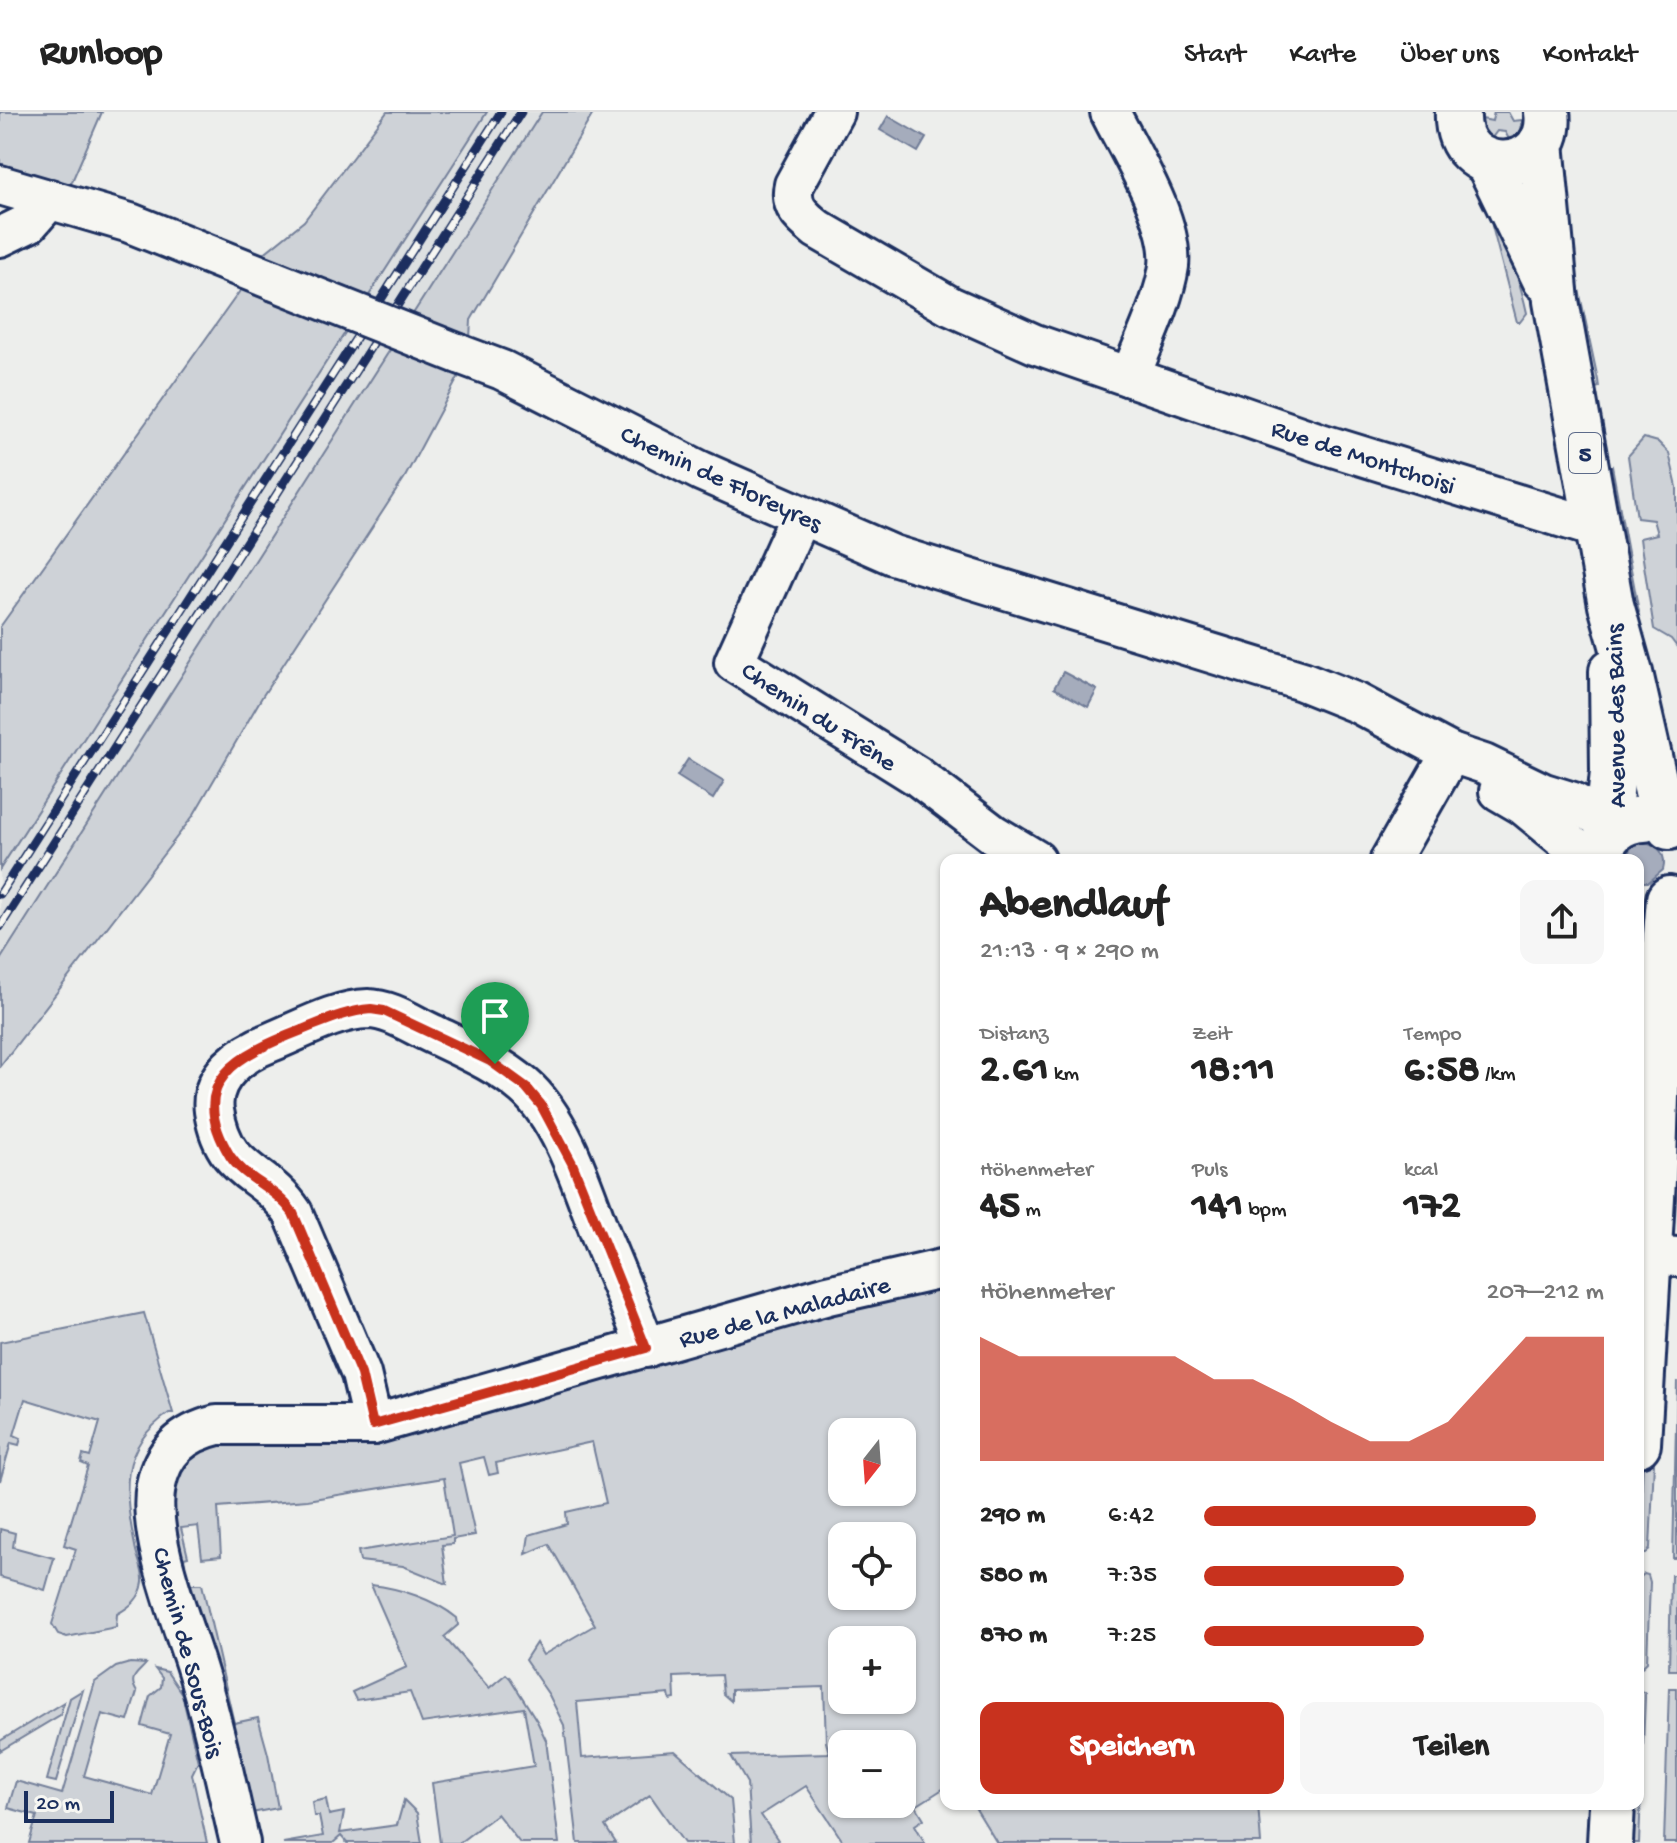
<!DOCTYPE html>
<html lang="de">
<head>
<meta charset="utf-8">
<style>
	body { margin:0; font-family:"Gochi Hand",sans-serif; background:#f6f6f6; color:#222; height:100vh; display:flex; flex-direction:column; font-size:30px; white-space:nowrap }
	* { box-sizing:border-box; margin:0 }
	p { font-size:26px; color:#767676 }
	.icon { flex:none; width:44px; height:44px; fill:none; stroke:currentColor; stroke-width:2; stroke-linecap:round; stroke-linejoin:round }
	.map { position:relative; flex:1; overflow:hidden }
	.panel { position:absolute; left:940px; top:742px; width:704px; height:956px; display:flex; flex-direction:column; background:#fff; border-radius:16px; box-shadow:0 2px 6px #0004 }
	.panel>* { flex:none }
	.needle { width:52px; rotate:197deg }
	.fabs { position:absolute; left:828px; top:1306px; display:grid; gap:16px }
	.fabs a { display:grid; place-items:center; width:88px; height:88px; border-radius:16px; background:#fff; box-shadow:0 2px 6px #0004; font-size:40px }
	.scale { position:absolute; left:24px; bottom:20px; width:90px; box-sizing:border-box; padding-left:8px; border:4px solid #1b2f5e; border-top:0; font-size:22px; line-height:28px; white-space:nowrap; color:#1b2f5e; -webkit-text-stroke:6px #f6f6f2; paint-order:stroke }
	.pin { position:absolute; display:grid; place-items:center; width:68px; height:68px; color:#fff; margin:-82px -34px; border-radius:50% 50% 50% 0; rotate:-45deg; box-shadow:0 0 8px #0007 }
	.pin .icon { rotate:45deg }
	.round { display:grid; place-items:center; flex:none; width:84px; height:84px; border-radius:16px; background:#f6f6f6 }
	.overview { display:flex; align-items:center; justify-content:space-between; height:136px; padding:0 40px }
	h1 { font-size:44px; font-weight:700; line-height:60px }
	.stats { display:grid; grid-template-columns:repeat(3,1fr); gap:12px; height:136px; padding:8px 40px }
	.stats div { display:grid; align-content:center }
	.stats b { font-size:40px; font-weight:700 }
	.stats small { font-size:22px; font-weight:400 }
	.stats p { font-size:22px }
	.chart { height:224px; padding:16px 40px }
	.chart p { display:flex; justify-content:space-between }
	.chart svg { width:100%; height:144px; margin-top:8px; fill:#c8321e; opacity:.7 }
	.button { display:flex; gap:16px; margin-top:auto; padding:16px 40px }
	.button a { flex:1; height:92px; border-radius:16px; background:#c8321e; color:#fff; font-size:32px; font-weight:700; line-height:92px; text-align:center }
	.button a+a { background:#f6f6f6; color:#222 }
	ul { padding:0 40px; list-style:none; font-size:26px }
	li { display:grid; grid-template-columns:128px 96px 1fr; align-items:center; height:60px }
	li i { height:20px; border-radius:10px; background:#c8321e }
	header { display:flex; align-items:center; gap:48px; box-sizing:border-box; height:112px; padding:0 40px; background:#fff; border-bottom:2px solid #e0e0e0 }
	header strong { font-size:38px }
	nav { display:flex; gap:44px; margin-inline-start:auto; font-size:28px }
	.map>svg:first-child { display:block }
	.built { fill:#dde0e1 }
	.green { fill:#ced2d7; stroke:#74809a; stroke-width:2; fill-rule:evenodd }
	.water { fill:#a5acbc; stroke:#6e7a96; stroke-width:2 }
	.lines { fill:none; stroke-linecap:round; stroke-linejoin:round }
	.minor-casing { stroke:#1b2f5e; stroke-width:44 }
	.major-casing { stroke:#1b2f5e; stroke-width:50 }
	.minor { stroke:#f6f6f2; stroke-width:38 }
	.major { stroke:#f6f6f2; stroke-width:44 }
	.rail-casing { stroke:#1b2f5e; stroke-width:9 }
	.rail { stroke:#f6f6f2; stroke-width:6; stroke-dasharray:18; stroke-linecap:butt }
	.minor-bridge-casing { stroke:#1b2f5e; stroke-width:44; stroke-linecap:butt }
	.minor-bridge { stroke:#f6f6f2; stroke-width:38 }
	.route-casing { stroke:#fff; stroke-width:16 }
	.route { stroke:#c8321e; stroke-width:10 }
	.labels { text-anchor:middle; stroke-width:6; stroke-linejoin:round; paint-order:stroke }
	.shield { fill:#f6f6f2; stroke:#5d6b8a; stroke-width:2 }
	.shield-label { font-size:24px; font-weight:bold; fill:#1b2f5e }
	.street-label { font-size:26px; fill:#1b2f5e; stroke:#f6f6f2 }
</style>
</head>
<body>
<header>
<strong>Runloop</strong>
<nav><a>Start</a><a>Karte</a><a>Über uns</a><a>Kontakt</a></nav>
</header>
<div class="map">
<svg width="1677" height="1731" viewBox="0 0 1677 1731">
	<rect width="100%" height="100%" fill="#edeeec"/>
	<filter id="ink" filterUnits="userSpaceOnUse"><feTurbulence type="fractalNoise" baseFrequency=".0125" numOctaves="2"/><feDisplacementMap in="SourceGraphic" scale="16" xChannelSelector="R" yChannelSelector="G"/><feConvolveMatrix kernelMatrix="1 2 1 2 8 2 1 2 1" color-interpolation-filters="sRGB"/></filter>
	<g filter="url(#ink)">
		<polygon class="built" points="487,0 542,0 0,848 0,757"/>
		<g class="green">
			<polygon points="0,0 102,0 70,74 0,54"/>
			<polygon points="387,0 487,0 0,757 0,515 242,176 262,143 304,109"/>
			<polygon points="542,0 594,0 471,208 469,245 405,365 262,585 193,704 0,954 0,848"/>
			<polygon points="1494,0 1508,0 1513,9 1523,8 1520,21 1510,29 1505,20 1497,19 1491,27 1483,16 1482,7 1492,9"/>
			<polygon points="1564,107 1598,268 1599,275 1596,276 1592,274"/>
			<path d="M1495 110C1509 141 1520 168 1527 201L1520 210H1517L1492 114Z"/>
			<polygon points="1644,326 1658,330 1669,341 1677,375 1677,535 1671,527 1654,517 1641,434 1640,426 1657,422 1653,408 1637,406 1628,344"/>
			<polygon points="1612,354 1639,500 1635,503 1630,494 1608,356"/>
			<path d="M946 1172V1675L916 1694 924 1707 915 1713 925 1731H844L806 1674 761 1703 778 1728 774 1731H751L747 1671 731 1644 829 1641 826 1630 824 1575 731 1578V1589L723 1582 721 1563 674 1565 675 1587 670 1588 669 1582 577 1590 582 1646 675 1639 731 1688 735 1731H684L650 1683 605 1714 616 1731H578L564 1613 549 1583 525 1548 536 1531 543 1543 595 1513 549 1432 526 1442 529 1423 567 1412 566 1400 606 1391 592 1330 496 1351 498 1361 489 1363 484 1345 459 1351 475 1423 453 1427V1432L442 1433 447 1472 403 1454 360 1449 358 1439 453 1424 444 1366 307 1388 218 1395 221 1444 202 1446 198 1414 181 1416 188 1445 184 1446 185 1451H180C173 1420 163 1372 187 1346 217 1314 301 1333 342 1332 383 1331 421 1317 460 1306 509 1292 558 1277 606 1263L608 1268 617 1266 616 1261 712 1233ZM842 1320H902V1380H842ZM842 1424H902V1484H842ZM842 1528H902V1588H842ZM842 1632H902V1692H842Z"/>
			<path d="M144 1201 173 1301H169C118 1336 124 1380 135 1434 137 1446 144 1459 143 1470 141 1486 130 1495 117 1502L116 1515 67 1525 58 1522 52 1512 76 1437 64 1433 88 1354 81 1351 83 1343 90 1345 100 1310 25 1287 14 1323 21 1326 19 1333 11 1331 0 1369V1230Z"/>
			<polygon points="1648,1242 1659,1243 1650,1436 1646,1442 1641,1442 1639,1435"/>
			<polygon points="1677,1269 1677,1446 1673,1446"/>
			<polygon points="0,1417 15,1421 13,1435 54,1446 45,1478 0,1465"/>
			<polygon points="1644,1462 1648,1463 1650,1470 1647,1550 1642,1555 1638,1554 1638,1467"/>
			<polygon points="1671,1463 1677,1463 1677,1558 1669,1558"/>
			<polygon points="190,1468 191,1472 202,1472 234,1611 258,1606 268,1642 278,1696 246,1702 185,1469"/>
			<path d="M371 1473C399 1476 434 1487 457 1506L458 1513 444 1525 489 1576 506 1562 510 1566 537 1609 546 1628 559 1731H520L497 1702 459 1731H440L432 1671 534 1654 524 1596 422 1611 410 1580 356 1588 352 1580 407 1555Z"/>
			<path d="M130 1551 146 1552C139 1561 127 1565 137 1580L128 1609 102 1602 84 1664 152 1683 170 1622 142 1614 150 1584 161 1575 162 1566 155 1557 167 1560 182 1582 198 1650 192 1662 207 1731H29L37 1704 8 1696 16 1669 62 1682 95 1570 116 1555Z"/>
			<polygon points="1669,1576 1677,1576 1677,1731 1664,1731"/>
			<polygon points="83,1578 56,1670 47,1668 70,1586"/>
			<polygon points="1638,1578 1645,1581 1645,1586 1639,1731 1626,1731 1628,1692 1638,1692"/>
			<polygon points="64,1590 60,1603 0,1639 0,1629"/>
			<polygon points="326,1687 329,1703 344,1700 340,1721 397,1713 404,1688 417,1701 422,1731 347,1731 341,1724 333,1731 283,1731 323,1724 319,1704 314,1704 312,1690"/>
			<polygon points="973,1692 1258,1692 1261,1731 997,1731"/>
		</g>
		<g class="water">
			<polygon points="888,4 926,26 918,40 880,18"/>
			<polygon points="1063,560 1097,578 1088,595 1054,576"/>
			<polygon points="688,647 724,669 713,687 677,664"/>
			<path d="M1645 730C1659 733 1667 743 1663 758L1649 770H1638V748H1624L1632 734Z"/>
		</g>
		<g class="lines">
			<defs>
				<g id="minor">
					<path d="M834 0 794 73C789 94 801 104 817 117L950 194 1035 232 1323 332 1599 417"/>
					<path d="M1110 0C1130 41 1174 109 1169 154 1164 189 1143 231 1130 265"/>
					<polyline points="0,73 130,111 275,169"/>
					<polyline points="0,125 29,111 50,87"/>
					<polyline points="459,242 502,258 701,359 893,443 1302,569 1357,591 1451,641 1484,652 1544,681 1573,690 1617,715"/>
					<polyline points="800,404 734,550 917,664 993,722 1036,748"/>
					<polyline points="1499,679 1523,693 1590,748"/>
					<polyline points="1390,748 1451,641"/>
					<polyline points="1638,1133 1641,1139 1648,1143 1677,1145"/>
					<path d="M373 1313 361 1262 293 1101C264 1057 224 1063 214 999 209 964 242 941 271 930 301 918 335 898 368 897 391 897 414 914 435 923 466 938 497 951 524 974 563 1007 585 1082 603 1129 618 1165 633 1200 646 1236"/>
					<path d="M240 1731C226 1673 215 1615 197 1558 182 1509 146 1424 156 1373 163 1338 184 1321 217 1313H373L828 1183 946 1156"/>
				</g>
				<g id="major">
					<path d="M1458 0C1454 72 1556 65 1547 0"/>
					<polyline points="1541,31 1556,189 1611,493 1630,561 1660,693 1669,715"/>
					<polyline points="1488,50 1545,167"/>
					<polyline points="1612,559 1613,660 1610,689 1617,715"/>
					<path d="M1599 748C1602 724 1619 708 1644 707"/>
					<polyline points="1638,1332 1654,1050 1658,918 1669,787"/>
					<polyline points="1610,1731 1612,1692"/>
				</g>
			</defs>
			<use href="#minor" class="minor-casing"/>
			<use href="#major" class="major-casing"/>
			<use href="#minor" class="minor"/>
			<use href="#major" class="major"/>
			<defs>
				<g id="rail">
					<polyline points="0,782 501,0"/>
					<polyline points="0,815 521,0"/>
				</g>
			</defs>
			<use href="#rail" class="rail-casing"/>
			<use href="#rail" class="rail"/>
			<defs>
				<polyline id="minor-bridge" points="275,169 459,242"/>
			</defs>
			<use href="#minor-bridge" class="minor-bridge-casing"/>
			<use href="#minor-bridge" class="minor-bridge"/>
		</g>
	</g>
	<g class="lines" filter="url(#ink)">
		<defs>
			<path id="route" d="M371 897 384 899 490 949 526 975 541 993 572 1051 646 1236 373 1313 361 1262 293 1101C276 1076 245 1067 230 1044 184 968 240 942 302 918 325 909 346 899 371 897Z"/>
		</defs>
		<use href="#route" class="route-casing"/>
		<use href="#route" class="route"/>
	</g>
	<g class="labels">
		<rect class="shield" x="1569" y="321" width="32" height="40" rx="6"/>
		<g class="shield-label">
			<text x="1585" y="349">5</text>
		</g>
		<g class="street-label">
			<text transform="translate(1364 343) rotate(18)" y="9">Rue de Montchoisi</text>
			<text transform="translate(722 365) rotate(25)" y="9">Chemin de Floreyres</text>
			<text transform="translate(820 603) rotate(33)" y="9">Chemin du Frêne</text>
			<text transform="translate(1614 604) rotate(-91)" y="9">Avenue des Bains</text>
			<text transform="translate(784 1198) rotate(-15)" y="9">Rue de la Maladaire</text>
			<text transform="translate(190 1540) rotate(75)" y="9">Chemin de Sous-Bois</text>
		</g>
	</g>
</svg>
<div class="fabs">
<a><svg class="needle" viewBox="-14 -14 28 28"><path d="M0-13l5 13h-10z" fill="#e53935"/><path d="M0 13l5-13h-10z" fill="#767676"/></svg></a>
<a><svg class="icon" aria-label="locate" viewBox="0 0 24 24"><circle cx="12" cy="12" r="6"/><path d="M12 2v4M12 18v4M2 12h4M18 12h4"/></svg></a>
<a>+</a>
<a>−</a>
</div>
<div class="scale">20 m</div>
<div class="pin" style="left:495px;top:952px;background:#1e9e55"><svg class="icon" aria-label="arrive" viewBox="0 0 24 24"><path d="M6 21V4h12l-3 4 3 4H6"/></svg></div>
<section class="panel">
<div class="overview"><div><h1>Abendlauf</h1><p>21:13 · 9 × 290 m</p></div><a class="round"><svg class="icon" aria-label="share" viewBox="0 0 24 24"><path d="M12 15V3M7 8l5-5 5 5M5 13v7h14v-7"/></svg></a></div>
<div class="stats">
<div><p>Distanz</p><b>2.61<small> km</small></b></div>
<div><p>Zeit</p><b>18:11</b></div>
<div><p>Tempo</p><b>6:58<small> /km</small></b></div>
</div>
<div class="stats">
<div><p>Höhenmeter</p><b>45<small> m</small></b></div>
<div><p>Puls</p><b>141<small> bpm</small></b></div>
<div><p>kcal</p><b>172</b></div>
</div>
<div class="chart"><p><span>Höhenmeter</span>207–212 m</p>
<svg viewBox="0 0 160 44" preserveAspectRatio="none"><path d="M0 44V6L10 12L20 12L30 12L40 12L50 12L60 19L70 19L80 25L90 32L100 38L110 38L120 32L130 19L140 6L150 6L160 6V44z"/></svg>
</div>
<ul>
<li><b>290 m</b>6:42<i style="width:83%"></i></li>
<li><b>580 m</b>7:35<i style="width:50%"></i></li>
<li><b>870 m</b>7:25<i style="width:55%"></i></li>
</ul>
<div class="button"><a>Speichern</a><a>Teilen</a></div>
</section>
</div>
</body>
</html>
